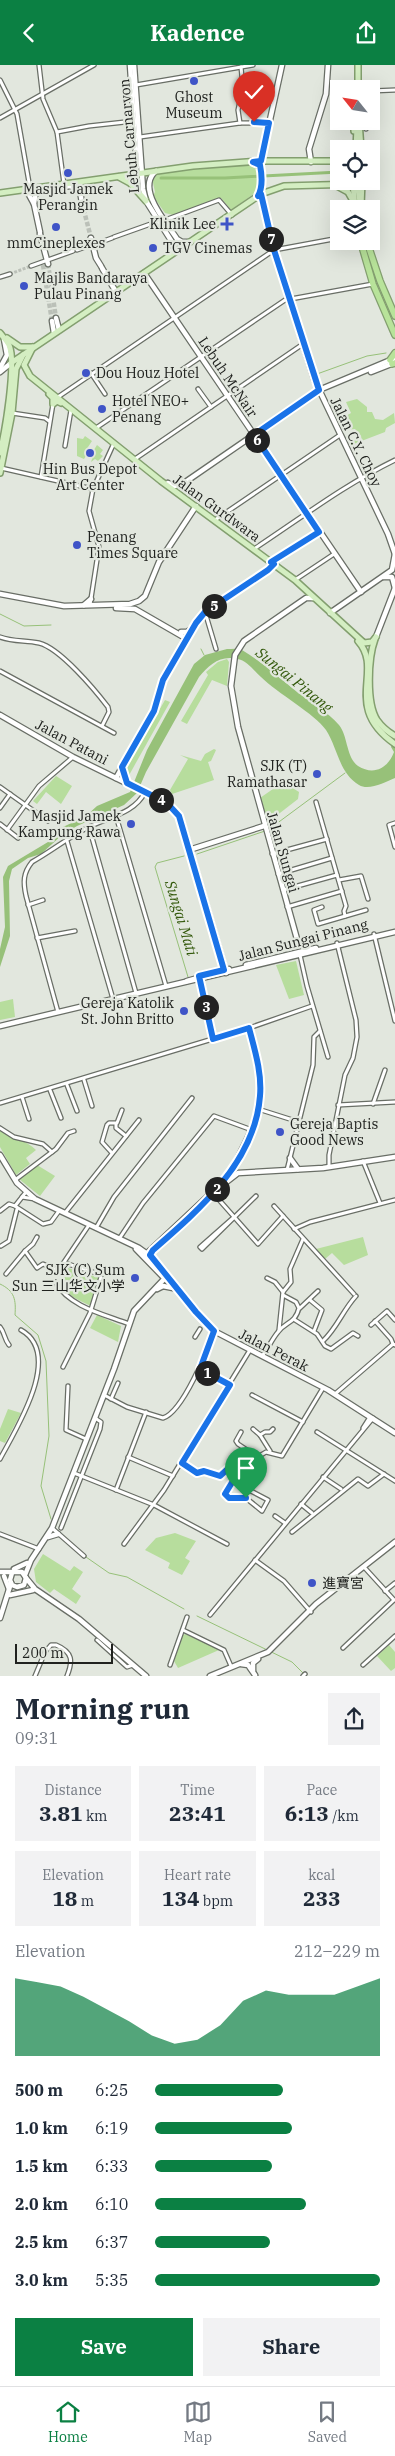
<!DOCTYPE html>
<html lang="en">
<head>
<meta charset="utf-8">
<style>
	body { margin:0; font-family:"IBM Plex Serif","Noto Sans SC",serif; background:#f2f2f3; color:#1f2937; height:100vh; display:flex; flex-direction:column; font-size:19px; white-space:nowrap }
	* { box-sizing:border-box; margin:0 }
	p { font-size:16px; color:#747a83 }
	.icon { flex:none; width:28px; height:28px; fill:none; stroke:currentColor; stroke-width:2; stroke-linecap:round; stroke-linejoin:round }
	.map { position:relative; height:1611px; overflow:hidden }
	.panel { display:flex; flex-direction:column; background:#fff; flex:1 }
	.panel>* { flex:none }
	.needle { width:32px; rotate:300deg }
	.buttons { position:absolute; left:330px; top:15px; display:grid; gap:10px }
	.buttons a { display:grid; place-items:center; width:50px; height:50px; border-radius:0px; background:#fff; box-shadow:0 5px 20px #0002; font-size:25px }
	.scale { position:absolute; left:15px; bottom:12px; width:98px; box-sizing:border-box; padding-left:5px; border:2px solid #20221f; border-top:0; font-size:14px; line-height:18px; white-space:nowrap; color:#20221f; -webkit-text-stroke:4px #e2e7de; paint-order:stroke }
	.pin { position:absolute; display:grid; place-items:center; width:42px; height:42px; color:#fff; margin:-51px -21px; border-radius:50% 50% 50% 0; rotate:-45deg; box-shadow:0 0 5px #0007 }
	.pin .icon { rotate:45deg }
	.km { position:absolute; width:25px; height:25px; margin:-12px; border-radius:50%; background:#222; color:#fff; font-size:14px; line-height:25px; text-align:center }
	.round { display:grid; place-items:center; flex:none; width:52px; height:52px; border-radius:0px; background:#f2f2f3 }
	.overview { display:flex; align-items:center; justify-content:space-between; height:85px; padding:0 15px }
	h1 { font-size:28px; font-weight:800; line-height:38px }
	.metrics { display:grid; grid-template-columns:repeat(3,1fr); gap:8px; height:85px; padding:5px 15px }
	.metrics div { display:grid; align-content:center; border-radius:0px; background:#f2f2f3; text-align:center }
	.metrics b { font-size:21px; font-weight:800 }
	.metrics small { font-size:14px; font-weight:400 }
	.metrics p { font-size:14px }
	.chart { height:140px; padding:10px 15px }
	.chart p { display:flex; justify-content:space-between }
	.chart svg { width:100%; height:90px; margin-top:5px; fill:#0b8043; opacity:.7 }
	.cta { display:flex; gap:10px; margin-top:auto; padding:10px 15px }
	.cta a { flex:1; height:58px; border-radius:0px; background:#0b8043; color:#fff; font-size:20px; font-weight:800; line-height:58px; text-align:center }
	.cta a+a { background:#f2f2f3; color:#1f2937 }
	ul { padding:0 15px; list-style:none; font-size:16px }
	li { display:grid; grid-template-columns:80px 60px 1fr; align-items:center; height:38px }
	li i { height:12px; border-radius:6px; background:#0b8043 }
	header { display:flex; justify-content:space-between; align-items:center; height:65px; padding:0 15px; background:#0b8043; color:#fff; font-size:22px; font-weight:800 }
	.dock { display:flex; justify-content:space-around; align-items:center; height:70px; border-top:1px solid #e0e1e3; background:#fff; font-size:14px; color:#747a83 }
	.dock a { display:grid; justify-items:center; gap:2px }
	.dock .current { color:#0b8043 }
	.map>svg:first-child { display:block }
	.green { fill:#b7dd9d }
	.water { fill:#97c179 }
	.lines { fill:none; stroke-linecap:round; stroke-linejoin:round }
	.stream { stroke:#97c179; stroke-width:1 }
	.canal { stroke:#97c179; stroke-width:3 }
	.street-tunnel { stroke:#bbc0b8; stroke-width:3; stroke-dasharray:3 1.5; stroke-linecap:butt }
	.secondary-tunnel { stroke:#bbc0b8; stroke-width:4.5; stroke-dasharray:4.5 2; stroke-linecap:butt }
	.street-casing { stroke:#696e66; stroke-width:5.5 }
	.secondary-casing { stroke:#696e66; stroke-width:7 }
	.primary-casing { stroke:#839f6f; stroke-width:8 }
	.highway-casing { stroke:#839f6f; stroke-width:8 }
	.street { stroke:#fff; stroke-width:3 }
	.secondary { stroke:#fff; stroke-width:4.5 }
	.primary { stroke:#d4eec2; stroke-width:5 }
	.highway { stroke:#b8e39a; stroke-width:5.5 }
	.route-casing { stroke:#fff; stroke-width:10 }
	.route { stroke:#1a73e8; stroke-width:6 }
	.poi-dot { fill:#3f54c7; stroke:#e2e7de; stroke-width:2 }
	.labels { text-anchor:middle; stroke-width:4.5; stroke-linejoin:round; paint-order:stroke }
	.poi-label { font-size:14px; fill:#20221f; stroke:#e2e7de; text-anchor:start }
	.street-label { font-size:14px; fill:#20221f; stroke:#e2e7de }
	.water-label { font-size:15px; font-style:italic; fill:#32580a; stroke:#e2e7de }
</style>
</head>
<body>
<header><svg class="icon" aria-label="back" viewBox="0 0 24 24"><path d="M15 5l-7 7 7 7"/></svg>Kadence<svg class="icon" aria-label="share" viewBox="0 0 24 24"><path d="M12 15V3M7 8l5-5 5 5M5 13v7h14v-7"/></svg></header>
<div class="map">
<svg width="395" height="1611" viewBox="0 0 395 1611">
	<rect width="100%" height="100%" fill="#e2e7de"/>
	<g class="green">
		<path d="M254 99 257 103 259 125 231 145 221 133 173 150 165 148 153 131 155 127 152 113C173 97 227 101 254 99Z"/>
		<polygon points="357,334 367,342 367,347 372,347 375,354 383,355 394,348 395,358 386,363 385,367 351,380 350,378 361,371 355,364 344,365 339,355 351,348 346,337"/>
		<polygon points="85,371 92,376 86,385 92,388 97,380 103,385 100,389 103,391 98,396 95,394 91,397 93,391 88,388 84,394 77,391 77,373 83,374"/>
		<polygon points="227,594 229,597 227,621 212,615 187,659 181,656 208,610 206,607 218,597"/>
		<polygon points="165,635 170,637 128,712 126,706 128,700"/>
		<polygon points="214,684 216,685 211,696 208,697 214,715 172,729 170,725 188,694 180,690 201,696 205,689"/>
		<polygon points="56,711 72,721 61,739 46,727 37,739 33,736"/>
		<polygon points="283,717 299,727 298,734 267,758 260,733"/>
		<polygon points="296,896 304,930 289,934 276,900"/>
		<polygon points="13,934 15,952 0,955 0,937"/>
		<path d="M0 1064C12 1072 26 1075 36 1085L26 1093 30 1099 16 1110 0 1082Z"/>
		<polygon points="37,1100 55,1111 40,1131 19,1114"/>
		<polygon points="363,1172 368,1190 344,1200 332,1188 325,1194 316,1184"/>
		<path d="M65 1202 100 1213 91 1241C73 1233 60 1227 60 1206Z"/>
		<polygon points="97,1250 121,1261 118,1277 90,1263"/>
		<polygon points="8,1344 21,1348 5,1378 0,1376 0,1364"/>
		<polygon points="175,1468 196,1476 185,1493 190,1496 182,1510 168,1503 170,1498 145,1485 156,1473"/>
		<polygon points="43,1489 70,1506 74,1501 83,1507 72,1524 81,1531 76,1539 54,1524 50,1528 36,1517 34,1504"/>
		<polygon points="185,1569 219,1584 219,1585 178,1603 174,1596 182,1571"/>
		<polygon points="389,1580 395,1587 395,1603 391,1606 377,1591"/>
	</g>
	<path class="water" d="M227 584C232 584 238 583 242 585 262 597 279 613 297 627 310 637 328 647 339 660 348 671 346 692 358 701 374 711 388 703 394 687L391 682 395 669V713C385 717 369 726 359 720 339 708 338 684 326 665 315 649 277 628 261 612 254 606 247 595 237 594 220 590 209 600 199 612L146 707 137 728 124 740 77 761 62 770 41 789 28 793 12 804 9 816 10 871 0 902V884L5 862 3 812 8 801 48 777 63 762 86 751 97 741 130 727 147 685 194 599 205 590Z"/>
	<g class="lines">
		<g class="stream">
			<polyline points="317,309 367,291 386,288"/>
			<polyline points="0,549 24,561 51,560"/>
			<polyline points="201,584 204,590"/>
			<polyline points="268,765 345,708"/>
			<polyline points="197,789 265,766"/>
			<polyline points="184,791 157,798 155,802 188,912"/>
			<path d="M0 1219C15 1226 16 1235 15 1250L38 1270 46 1296 49 1371 41 1421 51 1454"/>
			<polyline points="86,1492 109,1508 127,1512 184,1544"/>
			<polyline points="197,1551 292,1597 306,1611"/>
		</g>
		<polyline class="canal" points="161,113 225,113 339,107"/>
		<polyline class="street-tunnel" points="10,209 31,201"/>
		<g class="secondary-tunnel">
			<polyline points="82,138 91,173"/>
			<polyline points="48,199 56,253"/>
			<polyline points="43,200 52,256"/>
		</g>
		<defs>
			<g id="street">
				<polyline points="39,0 43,34 57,67 64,119"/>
				<polyline points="0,15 17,49 30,123"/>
				<polyline points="136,20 253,0"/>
				<polyline points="371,26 395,25"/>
				<polyline points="0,53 94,0"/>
				<polyline points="366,56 366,64"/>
				<polyline points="240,58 238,45 243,22 241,2"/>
				<polyline points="57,67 89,61 134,56"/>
				<polyline points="140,72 240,58 269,58"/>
				<polyline points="165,155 219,135 232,150"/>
				<polyline points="114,172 159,156"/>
				<polyline points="93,180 112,173"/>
				<polyline points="77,185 88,181 90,173"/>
				<polyline points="31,201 73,186"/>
				<polyline points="0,212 10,209"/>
				<polyline points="91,308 105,329"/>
				<polyline points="198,324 211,342"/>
				<polyline points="58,332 274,185 339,173"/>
				<polyline points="12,348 45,353 49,356"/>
				<polyline points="96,363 285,235 373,219"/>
				<polyline points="65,381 71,345"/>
				<polyline points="135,394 303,279"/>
				<polyline points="1,403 93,424"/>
				<polyline points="41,412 53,339"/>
				<polyline points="215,455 340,370"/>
				<path d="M254 484C301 453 344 420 395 395"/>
				<polyline points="271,497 319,467"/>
				<polyline points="295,515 334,489"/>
				<polyline points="90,540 99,482 89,446 93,424 114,378"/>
				<polyline points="205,547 216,584"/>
				<path d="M0 572C13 577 26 575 39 578 60 583 95 625 108 642L109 647 102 661"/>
				<polyline points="0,606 114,668"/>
				<polyline points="0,722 48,756"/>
				<polyline points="316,737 346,841 344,846 345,851"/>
				<polyline points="0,743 10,729"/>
				<polyline points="116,751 166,921"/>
				<polyline points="395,758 389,760 395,782"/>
				<polyline points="0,759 18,773"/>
				<polyline points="89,762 136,928"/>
				<polyline points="7,765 39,721 73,692"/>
				<polyline points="67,776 113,934"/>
				<polyline points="272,789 327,774"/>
				<polyline points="278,809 332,793"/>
				<polyline points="339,815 361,811 368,834"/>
				<polyline points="283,825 337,810"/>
				<polyline points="28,840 43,835"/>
				<polyline points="287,842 342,826"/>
				<polyline points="322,842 314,845 318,859 366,845"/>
				<polyline points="374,869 395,956"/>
				<polyline points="37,873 75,866"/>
				<polyline points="300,890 307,921 328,992"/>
				<polyline points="200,914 213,974"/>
				<path d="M58 947 26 831C23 817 23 808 32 797 52 786 70 771 89 762 109 752 135 748 145 727"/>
				<polyline points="84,1015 92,1041"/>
				<polyline points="67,1020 77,1046"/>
				<polyline points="50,1025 61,1053"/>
				<polyline points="22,1032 29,1054"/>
				<polyline points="0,1038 249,963 312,941"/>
				<polyline points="373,1039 385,1005"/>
				<polyline points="338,1040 395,1037"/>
				<polyline points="258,1044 299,1057"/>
				<polyline points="116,1059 116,1063 126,1071"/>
				<polyline points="0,1063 14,1072 43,1079 52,1087"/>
				<polyline points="112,1088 102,1077 107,1060 109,1058 117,1058 122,1045"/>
				<polyline points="363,1096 380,1138"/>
				<polyline points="329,1101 329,1090 345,1010 353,993 357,972 356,955 337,878"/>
				<polyline points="287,1105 313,1000 314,972 320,966"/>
				<polyline points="15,1115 56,1084 68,1068 74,1066"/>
				<path d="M225 1116C259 1050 269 1039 249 963"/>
				<polyline points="213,1128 258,1179 283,1151"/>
				<polyline points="22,1132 35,1134"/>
				<polyline points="15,1141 43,1159 51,1157 59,1146"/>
				<polyline points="274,1141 354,1229"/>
				<polyline points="0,1146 9,1139 15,1141 26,1127"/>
				<polyline points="65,1148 139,1055"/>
				<polyline points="234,1152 200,1182 202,1184 256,1131"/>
				<polyline points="96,1163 114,1132 192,1033"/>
				<polyline points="294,1164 310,1157 395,1135"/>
				<polyline points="119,1174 143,1138 214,1051 252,1065"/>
				<polyline points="1,1181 9,1176 17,1144"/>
				<polyline points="25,1186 33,1179 37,1172"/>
				<polyline points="6,1209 25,1186 37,1203 43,1199 54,1204 60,1203 89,1160"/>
				<polyline points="267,1213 275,1217 283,1227 279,1265"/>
				<path d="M55 1217C70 1242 103 1249 129 1259"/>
				<polyline points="283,1227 291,1217 290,1204 303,1174"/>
				<polyline points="310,1235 322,1245 314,1266"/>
				<polyline points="300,1243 318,1226"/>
				<polyline points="295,1255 317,1269 325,1281 331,1284 353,1268 358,1271"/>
				<polyline points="375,1256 391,1274 393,1279"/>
				<polyline points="371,1260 387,1246 395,1255"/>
				<path d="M0 1262C5 1268 4 1274 9 1280"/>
				<polyline points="195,1272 200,1264"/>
				<path d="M323 1276C337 1263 343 1245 356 1231"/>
				<path d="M262 1291C268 1284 272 1274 278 1267 286 1256 295 1259 299 1243L296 1237 283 1230"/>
				<polyline points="63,1302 90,1248 101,1212 99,1209 65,1198"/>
				<polyline points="200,1304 230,1319"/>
				<polyline points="68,1321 66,1365 86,1374"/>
				<polyline points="335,1329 393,1279 395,1280"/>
				<path d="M104 1330 127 1342 163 1353C183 1347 208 1284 214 1266"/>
				<polyline points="252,1330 303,1357"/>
				<polyline points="111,1334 118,1318"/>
				<polyline points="363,1363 370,1352"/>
				<polyline points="253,1364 260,1370 270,1386"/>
				<polyline points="241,1367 236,1376 238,1379 256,1391"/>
				<polyline points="317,1367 395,1416"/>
				<polyline points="260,1370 265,1367 270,1367 273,1364"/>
				<polyline points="128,1392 173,1411"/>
				<path d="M0 1394C16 1364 64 1289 21 1265"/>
				<polyline points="182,1398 197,1408 204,1406 220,1411 232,1400 243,1401 266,1387 282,1391 323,1323"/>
				<polyline points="243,1401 226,1430 229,1433 246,1433 262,1446 268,1435 251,1426"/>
				<polyline points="74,1408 154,1440 227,1479"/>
				<polyline points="323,1412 341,1424"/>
				<polyline points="116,1425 146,1347"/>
				<polyline points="301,1439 312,1448"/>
				<polyline points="275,1451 285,1458"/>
				<polyline points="52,1463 84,1491"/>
				<polyline points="61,1463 100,1364 101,1357 95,1353"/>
				<polyline points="292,1467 358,1414 368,1421 384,1409"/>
				<polyline points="0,1469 39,1484"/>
				<polyline points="124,1479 164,1425 250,1285"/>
				<polyline points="255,1495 284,1516 311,1547"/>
				<polyline points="364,1502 394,1535"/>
				<polyline points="385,1526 395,1518"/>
				<polyline points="210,1550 373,1353"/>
				<polyline points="183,1565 224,1585 231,1601"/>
				<polyline points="97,1575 127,1602 133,1600"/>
				<polyline points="343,1583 394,1535"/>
				<polyline points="170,1600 187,1552"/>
				<polyline points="363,1600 395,1571"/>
				<path d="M35 1611 45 1587 51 1580H56C73 1587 73 1596 67 1611"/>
				<polyline points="303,1611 305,1609"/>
			</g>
			<g id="secondary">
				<polyline points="130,0 137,102 131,110"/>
				<polyline points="134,0 143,124 146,136 172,177 173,184 170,189"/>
				<polyline points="261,96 282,0"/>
				<polyline points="254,97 260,102 261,124 259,130"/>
				<polyline points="311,97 309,84 326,29 328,0"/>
				<path d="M156 106C135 123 167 158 177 174L182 177H190"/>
				<polyline points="23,125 28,128 34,139"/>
				<polyline points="80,126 82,138"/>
				<polyline points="261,129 274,185 314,314 388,469 395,489"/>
				<polyline points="40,167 34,139 36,126 70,121 80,126"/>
				<polyline points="40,169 48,199"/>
				<polyline points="91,173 96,193 101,201"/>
				<polyline points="102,203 116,227"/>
				<polyline points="144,208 361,527"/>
				<polyline points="56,253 59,265"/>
				<polyline points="52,256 54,268"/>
				<polyline points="0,303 7,290 4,274"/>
				<polyline points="0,307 11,298"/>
				<polyline points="371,307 394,298"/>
				<polyline points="168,418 173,421 181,420 319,325 393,294"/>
				<polyline points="383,512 392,512 395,523"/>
				<polyline points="0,529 64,541 130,539 139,536 145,531 159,497 196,441"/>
				<polyline points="84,540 91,534"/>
				<polyline points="116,543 135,544 187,574"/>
				<polyline points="330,548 392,505 395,489"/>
				<polyline points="181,567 187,567 193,563"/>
				<polyline points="376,572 395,523"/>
				<polyline points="0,650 73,692 167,738 179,751 182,758 226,908"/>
				<polyline points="122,703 127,718"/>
				<polyline points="116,713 154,646 163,615 196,558 205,547 268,505 274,499"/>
				<polyline points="189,785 264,761"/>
				<polyline points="306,885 297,874 238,662 231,621 235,590 244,576 306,533 314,533"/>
				<polyline points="246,900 316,883"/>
				<polyline points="187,916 229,904"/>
				<polyline points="0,961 395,867"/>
				<polyline points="0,1090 17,1118 35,1134 139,1183 146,1188 214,1266 328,1325 395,1368"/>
				<polyline points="290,1093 298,1104"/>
				<polyline points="136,1184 170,1219 175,1221"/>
				<polyline points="144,1191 207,1132 238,1108 323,1103 395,1092"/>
				<polyline points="157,1224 163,1221 173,1223"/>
				<polyline points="48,1472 58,1469"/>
				<polyline points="14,1504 27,1498"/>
				<polyline points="0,1507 22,1507 26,1513 24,1520 17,1522 12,1520 10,1515 12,1508"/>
				<polyline points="25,1510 31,1495 52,1463 114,1304 134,1246 167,1211"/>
				<polyline points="4,1511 9,1524"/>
				<polyline points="26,1513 35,1524 79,1554 146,1611"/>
				<polyline points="10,1530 33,1525"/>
				<polyline points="0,1553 11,1518"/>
				<polyline points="241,1599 248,1600 255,1610"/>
				<polyline points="253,1606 253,1598 258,1594"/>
				<polyline points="210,1611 268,1587 316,1539 395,1477"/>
			</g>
			<g id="primary">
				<polyline points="358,24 358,0"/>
				<polyline points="359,56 361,84"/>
				<polyline points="354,66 354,56"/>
				<polyline points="356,84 357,62"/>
				<polyline points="119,112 130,118 146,136"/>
				<polyline points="353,117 355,144"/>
				<polyline points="357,117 361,144"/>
				<polyline points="337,121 348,127 352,134"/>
				<polyline points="0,128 193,101 261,96 339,96"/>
				<polyline points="361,141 362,116"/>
				<path d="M0 268C3 272 7 276 9 280 17 299 5 367 0 388"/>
				<polyline points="7,273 20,282 33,282"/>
				<polyline points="33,282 24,300 30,311 161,416 295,515 364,578 372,577 376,572"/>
				<polyline points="11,298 261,129 284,121 357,119"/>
				<polyline points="49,329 53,333 53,339 57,336 61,338"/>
				<polyline points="0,408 12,348 16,304 23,290"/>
				<path d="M375 574C368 593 366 638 377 655 382 662 388 667 395 671"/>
				<path d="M358 576C385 606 341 641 395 679"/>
			</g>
			<g id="highway">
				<polyline points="367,177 380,216 395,251"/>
				<polyline points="361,178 373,219 395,270"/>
				<polyline points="390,295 395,288"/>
				<polyline points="392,299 395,298"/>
			</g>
		</defs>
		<use href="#street" class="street-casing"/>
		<use href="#secondary" class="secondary-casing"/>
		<use href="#primary" class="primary-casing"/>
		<use href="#highway" class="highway-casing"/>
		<use href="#street" class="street"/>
		<use href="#secondary" class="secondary"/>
		<use href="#primary" class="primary"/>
		<use href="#highway" class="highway"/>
	</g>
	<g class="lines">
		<defs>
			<path id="route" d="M246 1433H229L225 1429 242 1401 232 1400 220 1411 204 1406 197 1408 182 1398 230 1320 200 1304 214 1266 196 1247 150 1190 153 1185C199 1145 255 1097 260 1031 262 1008 255 986 249 963L213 974 199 911 224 905 179 751 167 738 127 718 122 702 154 646 163 615 196 558 205 547 268 505 274 499 271 497 319 467 254 370 319 325 274 185 261 129 258 131C263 122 262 110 260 100L253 97 261 96 269 58 254 57"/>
		</defs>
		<use href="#route" class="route-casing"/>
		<use href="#route" class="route"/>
	</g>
	<g class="poi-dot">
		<circle cx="194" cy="16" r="5"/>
		<circle cx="68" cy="108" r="5"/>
		<path d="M224.5 151.5h5v5h5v5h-5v5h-5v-5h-5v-5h5z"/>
		<circle cx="56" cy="162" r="5"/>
		<circle cx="153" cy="183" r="5"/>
		<circle cx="24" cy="221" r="5"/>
		<circle cx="86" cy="308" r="5"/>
		<circle cx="102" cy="344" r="5"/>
		<circle cx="90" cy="388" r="5"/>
		<circle cx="77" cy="480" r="5"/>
		<circle cx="317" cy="709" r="5"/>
		<circle cx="131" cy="759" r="5"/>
		<circle cx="184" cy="946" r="5"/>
		<circle cx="280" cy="1067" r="5"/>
		<circle cx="135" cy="1213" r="5"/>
		<circle cx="312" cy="1518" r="5"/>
	</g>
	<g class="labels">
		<g class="poi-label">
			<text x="194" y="37" text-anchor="middle">Ghost<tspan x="194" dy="16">Museum</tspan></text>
			<text x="68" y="129" text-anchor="middle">Masjid Jamek<tspan x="68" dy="16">Perangin</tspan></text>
			<text x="216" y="164" text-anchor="end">Klinik Lee</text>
			<text x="56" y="183" text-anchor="middle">mmCineplexes</text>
			<text x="163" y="188">TGV Cinemas</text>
			<text x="34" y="218">Majlis Bandaraya<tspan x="34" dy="16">Pulau Pinang</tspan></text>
			<text x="96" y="313">Dou Houz Hotel</text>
			<text x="112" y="341">Hotel NEO+<tspan x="112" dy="16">Penang</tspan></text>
			<text x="90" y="409" text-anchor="middle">Hin Bus Depot<tspan x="90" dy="16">Art Center</tspan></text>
			<text x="87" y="477">Penang<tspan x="87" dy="16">Times Square</tspan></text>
			<text x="307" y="706" text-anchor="end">SJK (T)<tspan x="307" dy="16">Ramathasar</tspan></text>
			<text x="121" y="756" text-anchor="end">Masjid Jamek<tspan x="121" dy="16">Kampung Rawa</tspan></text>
			<text x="174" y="943" text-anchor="end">Gereja Katolik<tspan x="174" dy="16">St. John Britto</tspan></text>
			<text x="290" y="1064">Gereja Baptis<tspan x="290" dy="16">Good News</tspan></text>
			<text x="125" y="1210" text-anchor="end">SJK (C) Sum<tspan x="125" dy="16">Sun 三山华文小学</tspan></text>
			<text x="322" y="1523">進寶宮</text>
		</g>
		<g class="street-label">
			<text transform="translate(129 71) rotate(-95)" y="5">Lebuh Carnarvon</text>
			<text transform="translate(228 312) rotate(56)" y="5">Lebuh McNair</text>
			<text transform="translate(356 377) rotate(64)" y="5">Jalan C.Y. Choy</text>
			<text transform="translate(217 443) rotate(36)" y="5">Jalan Gurdwara</text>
			<text transform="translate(72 677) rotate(28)" y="5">Jalan Patani</text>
			<text transform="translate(283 787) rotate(74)" y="5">Jalan Sungai</text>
			<text transform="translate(303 875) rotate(-14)" y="5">Jalan Sungai Pinang</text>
			<text transform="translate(274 1285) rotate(27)" y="5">Jalan Perak</text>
		</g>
		<g class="water-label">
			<text transform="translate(294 615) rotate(39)" y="5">Sungai Pinang</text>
			<text transform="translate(181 853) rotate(73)" y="5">Sungai Mati</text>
		</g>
	</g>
</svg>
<div class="buttons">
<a><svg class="needle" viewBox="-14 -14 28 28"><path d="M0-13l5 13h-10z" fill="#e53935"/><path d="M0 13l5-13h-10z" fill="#747a83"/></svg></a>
<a><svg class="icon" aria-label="locate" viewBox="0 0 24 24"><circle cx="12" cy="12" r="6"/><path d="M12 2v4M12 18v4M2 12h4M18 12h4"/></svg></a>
<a><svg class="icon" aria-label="layers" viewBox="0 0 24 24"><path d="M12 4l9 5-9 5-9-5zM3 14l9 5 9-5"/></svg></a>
</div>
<div class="scale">200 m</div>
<div class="pin" style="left:246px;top:1433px;background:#1e9e55"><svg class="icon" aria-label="arrive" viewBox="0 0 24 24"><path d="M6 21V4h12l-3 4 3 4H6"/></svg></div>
<div class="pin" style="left:254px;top:57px;background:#d93025"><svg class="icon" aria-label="check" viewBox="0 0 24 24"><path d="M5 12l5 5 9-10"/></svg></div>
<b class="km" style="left:207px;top:1308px">1</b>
<b class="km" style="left:217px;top:1124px">2</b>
<b class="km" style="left:206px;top:942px">3</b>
<b class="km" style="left:161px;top:735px">4</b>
<b class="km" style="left:214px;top:541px">5</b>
<b class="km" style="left:257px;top:375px">6</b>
<b class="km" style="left:271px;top:174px">7</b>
</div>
<section class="panel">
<div class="overview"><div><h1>Morning run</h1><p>09:31</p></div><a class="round"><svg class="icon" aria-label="share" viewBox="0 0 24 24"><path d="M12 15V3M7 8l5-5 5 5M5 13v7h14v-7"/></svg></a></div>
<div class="metrics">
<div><p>Distance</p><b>3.81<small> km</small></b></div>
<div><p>Time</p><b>23:41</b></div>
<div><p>Pace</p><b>6:13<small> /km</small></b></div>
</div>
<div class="metrics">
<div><p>Elevation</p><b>18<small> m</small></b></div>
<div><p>Heart rate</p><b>134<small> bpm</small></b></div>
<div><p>kcal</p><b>233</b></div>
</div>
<div class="chart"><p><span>Elevation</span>212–229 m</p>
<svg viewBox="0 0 160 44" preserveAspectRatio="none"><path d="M0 44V6L10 8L20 10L30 15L40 21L50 27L60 34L70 38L80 36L90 29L100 17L110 12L120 14L130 14L140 14L150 10L160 6V44z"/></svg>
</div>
<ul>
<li><b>500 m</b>6:25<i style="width:57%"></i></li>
<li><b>1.0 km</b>6:19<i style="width:61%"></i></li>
<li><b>1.5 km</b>6:33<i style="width:52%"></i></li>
<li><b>2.0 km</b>6:10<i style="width:67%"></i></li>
<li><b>2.5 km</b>6:37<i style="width:51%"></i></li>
<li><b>3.0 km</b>5:35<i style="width:100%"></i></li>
</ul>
<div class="cta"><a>Save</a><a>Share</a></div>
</section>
<nav class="dock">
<a class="current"><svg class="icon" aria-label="home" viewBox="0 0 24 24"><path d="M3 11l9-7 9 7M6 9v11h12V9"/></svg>Home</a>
<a><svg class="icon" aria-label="map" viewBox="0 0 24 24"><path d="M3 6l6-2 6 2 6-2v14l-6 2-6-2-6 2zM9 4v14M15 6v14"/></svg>Map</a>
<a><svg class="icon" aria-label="saved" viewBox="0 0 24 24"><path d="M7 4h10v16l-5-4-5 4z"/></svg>Saved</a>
</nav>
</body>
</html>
